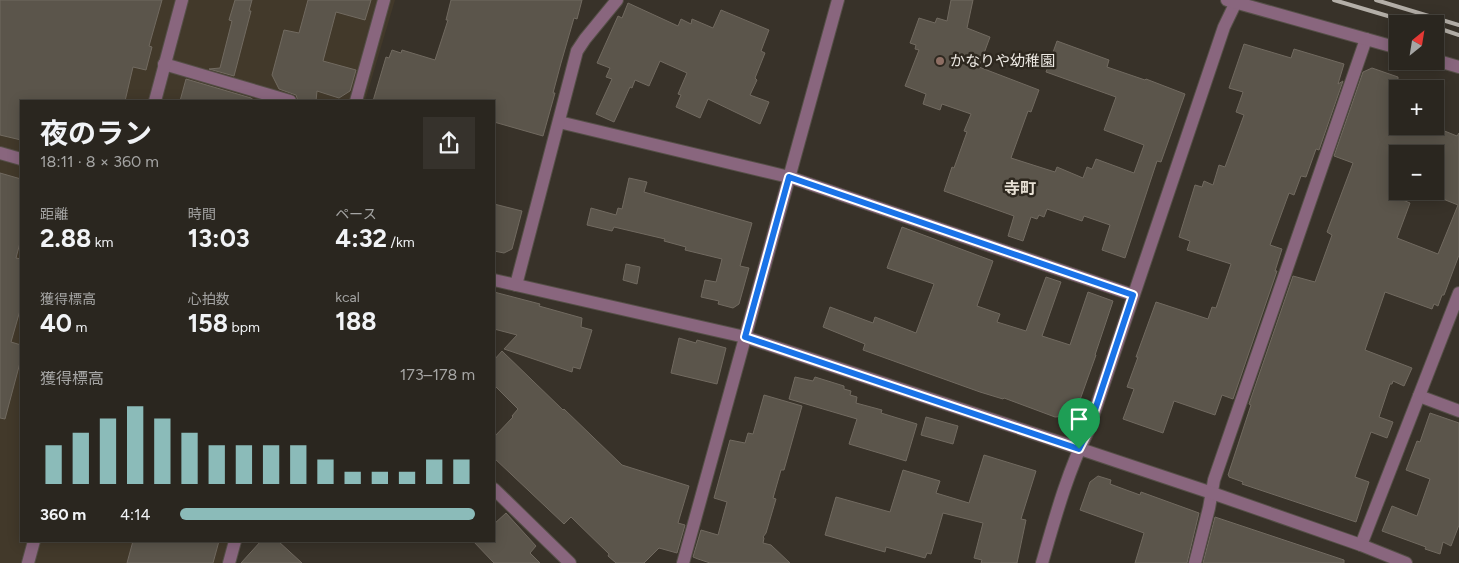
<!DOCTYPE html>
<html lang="ja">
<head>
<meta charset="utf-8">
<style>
	body { margin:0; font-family:Figtree,"Noto Sans JP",sans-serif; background:#36322c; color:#f1f3f6; height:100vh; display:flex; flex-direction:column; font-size:19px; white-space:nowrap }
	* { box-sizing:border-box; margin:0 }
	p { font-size:16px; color:#a5a5a4 }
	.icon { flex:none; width:28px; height:28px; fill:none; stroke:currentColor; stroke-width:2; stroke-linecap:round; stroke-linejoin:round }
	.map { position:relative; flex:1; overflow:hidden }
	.side { position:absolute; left:20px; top:100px; width:475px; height:442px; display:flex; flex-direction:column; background:#2a261f; border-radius:0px; box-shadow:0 2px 12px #0003,0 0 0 1px #46433d }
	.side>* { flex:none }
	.needle { width:32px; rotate:30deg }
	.fabs { position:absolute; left:1389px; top:15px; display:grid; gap:10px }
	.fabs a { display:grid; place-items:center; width:55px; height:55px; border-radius:0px; background:#2a261f; box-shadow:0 2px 12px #0003,0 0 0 1px #46433d; font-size:25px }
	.pin { position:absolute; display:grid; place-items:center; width:42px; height:42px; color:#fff; margin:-51px -21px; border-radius:50% 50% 50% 0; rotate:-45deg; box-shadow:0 0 5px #0007 }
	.pin .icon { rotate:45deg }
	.round { display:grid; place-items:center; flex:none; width:52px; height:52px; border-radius:0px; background:#36322c }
	.headline { display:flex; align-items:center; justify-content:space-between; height:85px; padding:0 20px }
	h1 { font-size:28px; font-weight:700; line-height:38px }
	.stats { display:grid; grid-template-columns:repeat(3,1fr); gap:8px; height:85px; padding:5px 20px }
	.stats div { display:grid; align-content:center }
	.stats b { font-size:25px; font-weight:700 }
	.stats small { font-size:14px; font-weight:400 }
	.stats p { font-size:14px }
	.chart { height:140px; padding:10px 20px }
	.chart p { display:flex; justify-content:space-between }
	.chart svg { width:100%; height:90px; margin-top:5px; stroke:#8bbbb9; stroke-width:6 }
	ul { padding:0 20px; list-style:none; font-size:16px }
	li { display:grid; grid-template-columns:80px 60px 1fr; align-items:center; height:38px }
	li i { height:12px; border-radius:6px; background:#8bbbb9 }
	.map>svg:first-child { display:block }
	.built { fill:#42392a }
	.building { fill:#5b554b; stroke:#716a60; fill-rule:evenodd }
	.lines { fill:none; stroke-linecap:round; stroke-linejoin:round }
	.minor-casing { stroke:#554f47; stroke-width:14 }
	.tertiary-casing { stroke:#554f47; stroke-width:14 }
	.minor { stroke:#89667e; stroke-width:12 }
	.tertiary { stroke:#89667e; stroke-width:12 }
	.rail { stroke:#b4afa8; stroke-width:4 }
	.route-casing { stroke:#fff; stroke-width:10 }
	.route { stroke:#1a73e8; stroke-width:6 }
	.education-dot { fill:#8d6e63; stroke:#2e281f; stroke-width:2 }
	.labels { text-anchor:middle; stroke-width:5; stroke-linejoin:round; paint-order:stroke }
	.poi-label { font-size:15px; fill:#ece8e2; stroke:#2e281f; text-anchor:start }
	.neighbourhood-label { font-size:16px; font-weight:bold; fill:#e8e1d5; stroke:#2e281f }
</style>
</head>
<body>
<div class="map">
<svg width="1459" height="563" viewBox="0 0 1459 563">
	<rect width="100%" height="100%" fill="#383229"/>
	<polygon class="built" points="0,0 395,0 365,101 21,101 21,541 238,541 232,563 0,563"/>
	<g class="building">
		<polygon points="0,0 162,0 149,46 152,47 146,70 133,67 125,101 21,101 21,140 0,135"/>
		<polygon points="235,0 252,0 249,11 251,11 234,76 209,69 220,68 232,21 229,20"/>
		<polygon points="308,0 371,0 365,20 336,12 323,61 356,70 350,91 339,98 317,91 316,101 298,101 296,95 279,89 272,75 284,30 299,33"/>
		<polygon points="451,0 582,0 577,19 574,18 561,63 553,93 555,93 543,136 494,122 494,101 373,101 386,57 389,58 392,50 401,53 402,50 435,60 448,20 446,20"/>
		<polygon points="951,0 973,0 967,28 990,37 979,67 1039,90 1031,112 1028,111 1011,158 1055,172 1057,167 1083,178 1087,167 1092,169 1096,159 1134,173 1144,145 1104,130 1116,97 1046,72 1057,41 1109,60 1107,67 1145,80 1146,79 1185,94 1161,162 1157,161 1125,258 1102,250 1110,225 1084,216 1082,221 1047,209 1044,217 1039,215 1037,219 1031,217 1023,241 1008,236 1014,216 944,191 952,167 954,168 967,132 964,131 971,114 942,104 940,110 923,104 926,94 905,86 919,50 915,49 916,45 910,43 919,18 935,23 937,18 947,21"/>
		<polygon points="628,3 678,26 681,19 691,24 692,19 713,28 721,10 769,30 761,51 765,53 755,78 757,80 750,95 769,102 760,124 708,99 700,118 676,107 681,95 678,94 687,73 660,61 649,86 635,80 632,88 630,87 614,122 596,114 612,79 606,77 610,68 597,63 618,16 622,18"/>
		<polygon points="1244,44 1291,58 1294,49 1344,64 1338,84 1343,81 1319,150 1316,149 1306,177 1301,176 1294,195 1289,193 1270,245 1282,249 1275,271 1277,271 1233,399 1222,395 1215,415 1174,401 1163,433 1123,419 1134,389 1127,387 1138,357 1136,357 1156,302 1208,319 1212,307 1216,308 1231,264 1187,250 1190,241 1179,237 1195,185 1202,187 1204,181 1213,185 1219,165 1225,167 1244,115 1236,112 1243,92 1229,88"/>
		<path d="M1372 68 1398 77V126H1443L1442 130 1457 136 1459 133V255L1444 295H1442L1438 306 1434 304 1432 309 1385 292 1365 350 1412 368 1404 386 1393 381 1392 384H1390L1379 417 1393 422 1387 438 1371 432 1355 477 1369 482 1356 522 1242 484 1243 482 1229 477V476L1228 475 1251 405 1249 404 1293 276 1315 282 1332 235 1327 232 1353 163 1334 156 1363 72ZM1398 154H1435V169L1442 172 1433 195 1458 205 1438 254 1397 238 1410 203 1398 198Z"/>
		<polygon points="186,79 251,98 255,101 180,101"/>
		<polygon points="0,173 21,179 21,239 16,258 21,259 21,307 11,342 21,345 21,359 5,419 0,418"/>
		<polygon points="629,178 647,182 644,192 752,223 740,266 749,268 739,304 733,308 718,304 719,301 701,297 705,280 716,282 722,259 685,250 686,247 664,241 665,239 614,227 612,231 587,225 591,208 616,215 618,208 622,209"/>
		<polygon points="494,204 522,211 512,249 504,253 494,251"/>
		<polygon points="902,227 993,261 977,306 1000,314 997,322 1026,331 1046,277 1061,282 1042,336 1070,345 1088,292 1113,301 1095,355 1096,355 1076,411 1069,416 1055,417 1004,398 1003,399 980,392 863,350 865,344 823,327 830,307 873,323 875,317 916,333 934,284 887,268"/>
		<polygon points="626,264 640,267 637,284 623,280"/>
		<polygon points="494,292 540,304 539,306 582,318 581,327 592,330 580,369 573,367 572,372 504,349 517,335 494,329"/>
		<polygon points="679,338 696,343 697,340 726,348 717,384 671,373"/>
		<polygon points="502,351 563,410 564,409 622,465 689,486 678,523 685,525 677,553 659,548 644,563 616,563 608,556 609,554 571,517 564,524 494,458 494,437 513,417 512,416 518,409 494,385 494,360"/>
		<polygon points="795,377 813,381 815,377 844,386 844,389 851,391 850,395 857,397 856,403 882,410 881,413 917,424 906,461 849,444 857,419 789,399"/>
		<polygon points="764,395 802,406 784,470 781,470 773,498 776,499 766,533 763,537 764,538 763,543 771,545 790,563 710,563 698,559 693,557 701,530 718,535 727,502 714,498 730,440 745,443 748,433 753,434"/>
		<polygon points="1430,413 1459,423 1459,525 1451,546 1443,542 1440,554 1425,549 1426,547 1382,531 1392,506 1417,516 1430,479 1406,470 1417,441 1420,442"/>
		<polygon points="926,417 958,426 953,444 921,435"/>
		<polygon points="984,455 1036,471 1021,519 1026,520 1017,563 981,563 982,560 974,558 983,523 943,513 931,554 927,553 925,558 886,547 885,552 825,535 836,497 890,512 903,470 940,481 936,493 969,503"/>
		<polygon points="1098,476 1111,480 1110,484 1140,495 1141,492 1199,513 1187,563 1135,563 1144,533 1080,510 1090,482"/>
		<polygon points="506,513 536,546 530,553 540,563 494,563 473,541 494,541 494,524"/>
		<polygon points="1215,517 1344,560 1344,563 1203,563"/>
		<polygon points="133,541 219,541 213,563 127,563"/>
		<polygon points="261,541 278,541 302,563 241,563"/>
	</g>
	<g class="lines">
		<defs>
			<g id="minor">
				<polyline points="164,64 290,101"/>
				<polyline points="356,101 384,0"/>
				<polyline points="559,122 789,177 1133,295"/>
				<polyline points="516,285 577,51 585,39 617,0"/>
				<polyline points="1419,396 1459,411"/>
				<polyline points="1361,545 1459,293"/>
				<polyline points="229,563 235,541"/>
				<polyline points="683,563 838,0"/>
				<path d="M1042 563C1055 518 1067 473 1088 431L1224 27 1237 0"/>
				<polyline points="1195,563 1209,508 1214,480 1366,39"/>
			</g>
			<g id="tertiary">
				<polyline points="1227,0 1398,48"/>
				<polyline points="1435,60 1459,67"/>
				<polyline points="155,101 182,0"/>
				<polyline points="0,153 21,159"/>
				<polyline points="494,280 745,337 1212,493 1361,545 1406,563"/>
				<polyline points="494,489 570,563"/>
				<polyline points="28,563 34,541"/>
			</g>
		</defs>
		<use href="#minor" class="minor-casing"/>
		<use href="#tertiary" class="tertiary-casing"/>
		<use href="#minor" class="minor"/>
		<use href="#tertiary" class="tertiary"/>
		<g class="rail">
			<polyline points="1334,0 1415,24"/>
			<polyline points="1376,0 1459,25"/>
			<polyline points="1435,27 1459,35"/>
		</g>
	</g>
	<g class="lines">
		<defs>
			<polygon id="route" points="789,177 1133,295 1088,431 1079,449 745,337"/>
		</defs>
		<use href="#route" class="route-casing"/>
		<use href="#route" class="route"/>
	</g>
	<circle class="education-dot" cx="940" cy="61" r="5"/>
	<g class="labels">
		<g class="poi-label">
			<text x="950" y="66">かなりや幼稚園</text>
		</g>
		<g class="neighbourhood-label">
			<text x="1020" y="194">寺町</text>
		</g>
	</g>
</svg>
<div class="fabs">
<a><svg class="needle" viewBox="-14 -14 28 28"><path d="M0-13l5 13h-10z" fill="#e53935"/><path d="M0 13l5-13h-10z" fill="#a5a5a4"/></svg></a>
<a>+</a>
<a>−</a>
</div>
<div class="pin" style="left:1079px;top:449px;background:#1e9e55"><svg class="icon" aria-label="arrive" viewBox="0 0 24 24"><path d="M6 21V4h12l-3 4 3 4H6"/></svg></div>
<section class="side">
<div class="headline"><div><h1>夜のラン</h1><p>18:11 · 8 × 360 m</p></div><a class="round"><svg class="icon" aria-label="share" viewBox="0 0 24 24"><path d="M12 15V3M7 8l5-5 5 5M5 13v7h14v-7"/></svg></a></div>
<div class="stats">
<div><p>距離</p><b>2.88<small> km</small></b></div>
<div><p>時間</p><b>13:03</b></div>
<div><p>ペース</p><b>4:32<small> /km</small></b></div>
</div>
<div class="stats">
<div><p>獲得標高</p><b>40<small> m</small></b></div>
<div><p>心拍数</p><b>158<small> bpm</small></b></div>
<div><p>kcal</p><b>188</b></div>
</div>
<div class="chart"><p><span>獲得標高</span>173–178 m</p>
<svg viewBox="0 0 160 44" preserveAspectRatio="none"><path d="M5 44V25M15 44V19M25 44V12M35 44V6M45 44V12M55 44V19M65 44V25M75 44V25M85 44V25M95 44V25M105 44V32M115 44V38M125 44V38M135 44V38M145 44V32M155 44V32"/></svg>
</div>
<ul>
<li><b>360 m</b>4:14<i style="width:100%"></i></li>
</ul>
</section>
</div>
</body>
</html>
